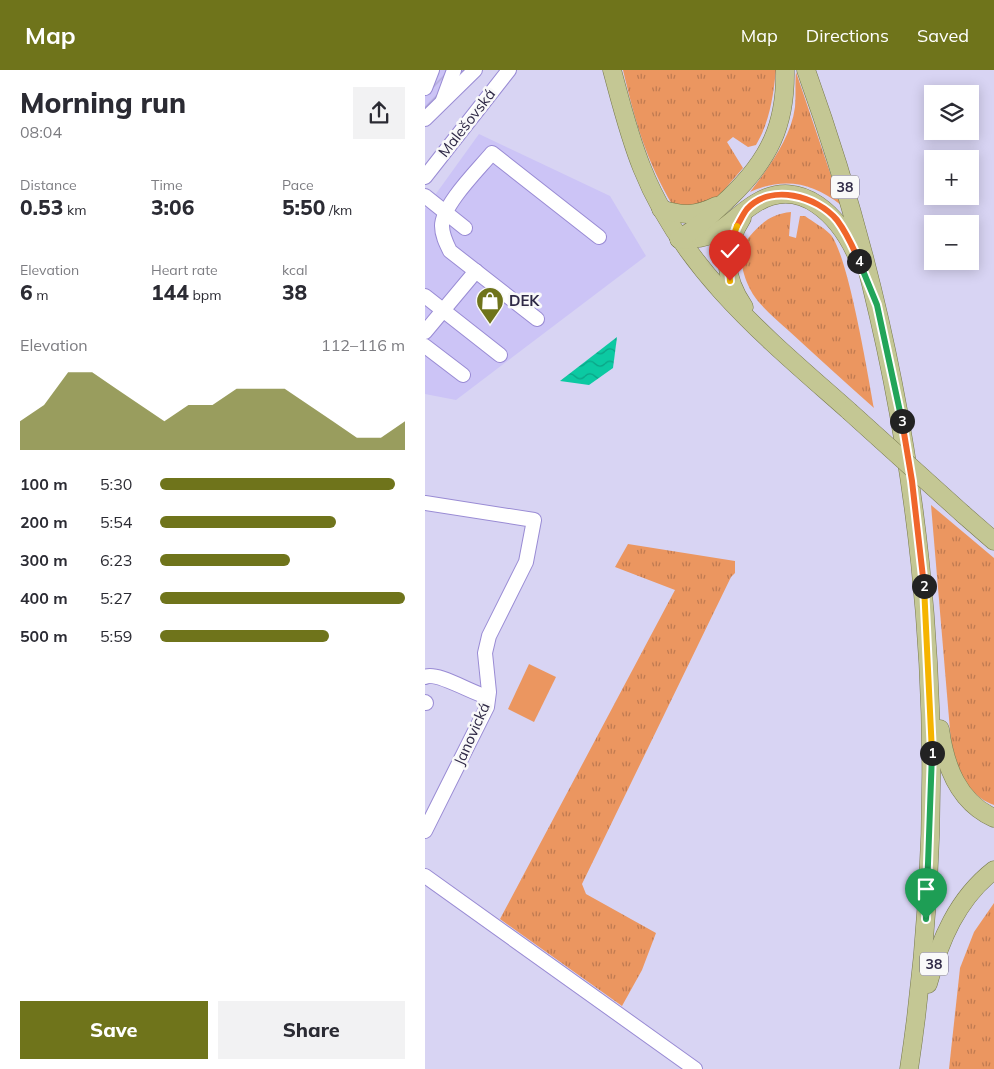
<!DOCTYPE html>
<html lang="en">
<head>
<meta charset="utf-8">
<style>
	body { margin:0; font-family:Mulish,sans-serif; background:#f2f2f3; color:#2b2b33; height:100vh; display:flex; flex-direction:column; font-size:19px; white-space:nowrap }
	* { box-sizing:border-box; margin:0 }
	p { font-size:16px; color:#7c7c81 }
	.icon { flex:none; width:28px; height:28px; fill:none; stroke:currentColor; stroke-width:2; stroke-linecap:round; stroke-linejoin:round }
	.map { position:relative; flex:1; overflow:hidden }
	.drawer { display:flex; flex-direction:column; background:#fff; width:425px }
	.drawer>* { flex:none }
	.controls { position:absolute; left:499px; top:15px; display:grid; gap:10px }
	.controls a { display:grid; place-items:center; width:55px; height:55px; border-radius:0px; background:#fff; box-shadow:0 2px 12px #0003; font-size:25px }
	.pin { position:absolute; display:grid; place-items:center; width:42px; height:42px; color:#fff; margin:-51px -21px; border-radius:50% 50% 50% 0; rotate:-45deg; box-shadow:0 0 5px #0007 }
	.pin .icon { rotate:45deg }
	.km { position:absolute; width:25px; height:25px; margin:-12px; border-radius:50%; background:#222; color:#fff; font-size:14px; line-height:25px; text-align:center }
	.round { display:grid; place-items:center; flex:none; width:52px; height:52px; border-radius:0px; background:#f2f2f3 }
	.headline { display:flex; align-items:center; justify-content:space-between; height:85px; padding:0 20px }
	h1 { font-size:28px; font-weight:800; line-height:38px }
	.stats { display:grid; grid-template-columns:repeat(3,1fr); gap:8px; height:85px; padding:5px 20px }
	.stats div { display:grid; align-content:center }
	.stats b { font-size:21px; font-weight:800 }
	.stats small { font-size:14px; font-weight:400 }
	.stats p { font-size:14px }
	.chart { height:140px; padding:10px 20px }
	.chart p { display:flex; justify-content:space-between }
	.chart svg { width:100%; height:90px; margin-top:5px; fill:#6f741b; opacity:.7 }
	.action { display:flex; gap:10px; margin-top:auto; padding:10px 20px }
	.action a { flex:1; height:58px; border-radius:0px; background:#6f741b; color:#fff; font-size:20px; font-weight:800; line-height:58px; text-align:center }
	.action a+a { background:#f2f2f3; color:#2b2b33 }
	ul { padding:0 20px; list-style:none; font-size:16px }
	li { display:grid; grid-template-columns:80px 60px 1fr; align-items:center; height:38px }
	li i { height:12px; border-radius:6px; background:#6f741b }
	header { display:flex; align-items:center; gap:30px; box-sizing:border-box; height:70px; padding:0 25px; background:#6f741b; color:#fff }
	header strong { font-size:24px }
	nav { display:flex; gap:28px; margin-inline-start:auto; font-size:18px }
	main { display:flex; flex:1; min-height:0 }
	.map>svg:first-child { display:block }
	.built { fill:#ccc4f6 }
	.industrial { fill:url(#industrial-furrows) }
	.grass { fill:url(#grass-tufts) }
	.garden { fill:#eb9660 }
	.water { fill:url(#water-waves) }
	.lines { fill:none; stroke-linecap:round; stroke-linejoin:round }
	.minor-casing { stroke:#998bd4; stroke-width:16 }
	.major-casing { stroke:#76784b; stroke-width:19 }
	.minor { stroke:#fff; stroke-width:14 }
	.major { stroke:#c4c794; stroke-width:18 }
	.major-bridge-casing { stroke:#76784b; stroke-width:19; stroke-linecap:butt }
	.major-bridge { stroke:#c4c794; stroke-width:18 }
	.split-1-casing { stroke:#fff; stroke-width:10 }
	.split-2-casing { stroke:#fff; stroke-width:10 }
	.split-3-casing { stroke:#fff; stroke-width:10 }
	.split-4-casing { stroke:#fff; stroke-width:10 }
	.split-5-casing { stroke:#fff; stroke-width:10 }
	.split-6-casing { stroke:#fff; stroke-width:10 }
	.split-1 { stroke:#22a559; stroke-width:6 }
	.split-2 { stroke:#f5b400; stroke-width:6 }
	.split-3 { stroke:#f0652b; stroke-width:6 }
	.split-4 { stroke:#22a559; stroke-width:6 }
	.split-5 { stroke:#f0652b; stroke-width:6 }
	.split-6 { stroke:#f5b400; stroke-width:6 }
	.labels { text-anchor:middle; stroke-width:5; stroke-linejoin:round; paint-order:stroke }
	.shield { fill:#f9f9f9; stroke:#6c677c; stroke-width:1 }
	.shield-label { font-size:14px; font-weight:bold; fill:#2f2946 }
	.street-label { font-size:15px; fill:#2f2946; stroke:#f9f9f9 }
	.poi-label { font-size:15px; font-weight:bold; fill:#2f2946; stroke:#f9f9f9; text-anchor:start }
</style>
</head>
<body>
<header>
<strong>Map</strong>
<nav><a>Map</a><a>Directions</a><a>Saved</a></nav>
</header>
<main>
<section class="drawer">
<div class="headline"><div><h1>Morning run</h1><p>08:04</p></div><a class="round"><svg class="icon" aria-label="share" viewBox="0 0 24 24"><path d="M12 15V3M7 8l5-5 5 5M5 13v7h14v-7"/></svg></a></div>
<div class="stats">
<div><p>Distance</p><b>0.53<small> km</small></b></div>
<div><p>Time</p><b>3:06</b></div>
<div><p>Pace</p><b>5:50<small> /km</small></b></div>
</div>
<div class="stats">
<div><p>Elevation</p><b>6<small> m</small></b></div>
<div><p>Heart rate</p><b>144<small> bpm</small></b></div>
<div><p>kcal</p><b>38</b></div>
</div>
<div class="chart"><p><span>Elevation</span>112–116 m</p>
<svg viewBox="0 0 160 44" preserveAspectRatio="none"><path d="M0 44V30L10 22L20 6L30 6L40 14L50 22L60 30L70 22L80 22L90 14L100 14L110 14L120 22L130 30L140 38L150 38L160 30V44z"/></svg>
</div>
<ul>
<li><b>100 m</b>5:30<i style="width:96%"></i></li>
<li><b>200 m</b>5:54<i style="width:72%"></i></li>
<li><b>300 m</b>6:23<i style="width:53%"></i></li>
<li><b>400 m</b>5:27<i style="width:100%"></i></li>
<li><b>500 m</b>5:59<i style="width:69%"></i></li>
</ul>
<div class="action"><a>Save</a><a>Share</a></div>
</section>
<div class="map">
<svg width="569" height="999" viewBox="0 0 569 999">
	<defs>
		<pattern id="industrial-furrows" width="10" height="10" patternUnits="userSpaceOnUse" patternTransform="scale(1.25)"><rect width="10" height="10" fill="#ccc4f6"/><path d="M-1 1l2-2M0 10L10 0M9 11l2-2" fill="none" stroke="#b0a8d4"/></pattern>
		<pattern id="grass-tufts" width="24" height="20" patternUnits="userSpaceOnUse" patternTransform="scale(1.25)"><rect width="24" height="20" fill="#eb9660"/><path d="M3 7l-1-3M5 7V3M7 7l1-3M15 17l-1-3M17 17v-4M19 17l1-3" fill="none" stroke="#bf7a51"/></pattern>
		<pattern id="water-waves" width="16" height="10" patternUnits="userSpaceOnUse" patternTransform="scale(1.25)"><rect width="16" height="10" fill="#0cc9a2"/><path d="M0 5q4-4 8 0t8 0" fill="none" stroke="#0ca386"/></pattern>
	</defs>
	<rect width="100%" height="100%" fill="#d8d4f3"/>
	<polygon class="built" points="54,64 185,126 221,186 31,330 0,324 0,139"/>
	<polygon class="industrial" points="0,0 55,0 0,54"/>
	<g class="grass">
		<path d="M198 0H351C348 27 345 51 331 75L323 77 308 67 302 72 318 98 293 127 268 139 248 136C221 90 210 51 198 0Z"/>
		<path d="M371 2 416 135C387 112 358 107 325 122 344 97 366 68 370 37 371 25 370 13 371 2Z"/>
		<path d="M366 142 364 166 371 168 375 146H380C388 152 398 157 405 164 423 183 443 306 449 338 420 312 392 287 364 261 351 249 333 235 325 219 317 203 311 181 325 166 337 152 347 144 366 142Z"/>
		<path d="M506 435 569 488V735C541 725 533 699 526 672Z"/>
		<polygon points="203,474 310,491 310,503 306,507 157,814 161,824 231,863 217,900 197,936 75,849 250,520 190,497"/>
		<polygon points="569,833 569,999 524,999 535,898 549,862"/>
	</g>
	<polygon class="garden" points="104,594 131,607 109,652 83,639"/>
	<polygon class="water" points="192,267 188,298 164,315 135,311"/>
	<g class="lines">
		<defs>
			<g id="minor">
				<polyline points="0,18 7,0"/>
				<polyline points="18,30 29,0"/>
				<polyline points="0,49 50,0"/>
				<polyline points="0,107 84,0"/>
				<polyline points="0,126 40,158"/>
				<polyline points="0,226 75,285"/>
				<path d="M112 249 25 181C21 173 17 165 17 156 17 135 54 99 67 83L174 167"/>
				<polyline points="0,262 51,201"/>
				<polyline points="0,276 38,305"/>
				<polyline points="0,433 109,450 101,492 64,566 60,583 64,622 62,637 0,761"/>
				<path d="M0 607C12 601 48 624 63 627"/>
				<polyline points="0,632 1,633"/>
				<polyline points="0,806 270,999"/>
			</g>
			<g id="major">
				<path d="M187 0C196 33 204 66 217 98 258 201 344 270 424 341"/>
				<path d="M381 0C497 322 535 660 484 999"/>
				<path d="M236 139C257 146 271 146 291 136"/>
				<path d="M317 148C297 180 298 206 319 237"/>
				<path d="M254 169C297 171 300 152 331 133 377 105 415 148 432 186"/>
				<path d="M254 169C274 157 287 144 304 128 344 90 361 55 360 0"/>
				<polyline points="538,444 569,471"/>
				<path d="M515 659C520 696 533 732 569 748"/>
				<path d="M503 914C515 870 532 829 569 800"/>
			</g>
		</defs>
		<use href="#minor" class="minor-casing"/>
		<use href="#major" class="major-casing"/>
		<use href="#minor" class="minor"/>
		<use href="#major" class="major"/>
		<defs>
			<polyline id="major-bridge" points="424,341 538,444"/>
		</defs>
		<use href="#major-bridge" class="major-bridge-casing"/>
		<use href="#major-bridge" class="major-bridge"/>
	</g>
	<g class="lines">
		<defs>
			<polyline id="split-1" points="501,849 507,683"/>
			<polyline id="split-2" points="499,516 507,683"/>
			<polyline id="split-3" points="477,351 487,411 499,516"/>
			<polyline id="split-4" points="434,191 452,235 477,351"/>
			<path id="split-5" d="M312 156C315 151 318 144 322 139 346 113 392 126 412 150 421 162 428 177 434 191"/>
			<polyline id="split-6" points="305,211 303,181 312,156"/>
		</defs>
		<use href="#split-1" class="split-1-casing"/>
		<use href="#split-2" class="split-2-casing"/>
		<use href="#split-3" class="split-3-casing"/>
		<use href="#split-4" class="split-4-casing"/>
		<use href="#split-5" class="split-5-casing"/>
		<use href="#split-6" class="split-6-casing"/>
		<use href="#split-1" class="split-1"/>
		<use href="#split-2" class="split-2"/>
		<use href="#split-3" class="split-3"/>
		<use href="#split-4" class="split-4"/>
		<use href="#split-5" class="split-5"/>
		<use href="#split-6" class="split-6"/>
	</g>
	<defs>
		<symbol id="shop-pin" viewBox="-11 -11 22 30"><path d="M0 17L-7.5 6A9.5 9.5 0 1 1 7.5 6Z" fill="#6f741b" stroke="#f9f9f9"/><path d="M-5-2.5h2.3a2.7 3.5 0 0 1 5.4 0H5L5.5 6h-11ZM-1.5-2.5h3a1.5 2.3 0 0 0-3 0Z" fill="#fff"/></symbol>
	</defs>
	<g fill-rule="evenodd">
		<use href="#shop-pin" x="49" y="215" width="32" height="43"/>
	</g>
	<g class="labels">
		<g class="shield">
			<rect x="406" y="105.5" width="28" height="23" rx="4"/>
			<rect x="495" y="882.5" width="28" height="23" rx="4"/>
		</g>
		<g class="shield-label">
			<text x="420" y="122">38</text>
			<text x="509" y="899">38</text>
		</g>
		<g class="street-label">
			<text transform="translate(42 53) rotate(-52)" y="5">Malešovská</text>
			<text transform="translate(47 664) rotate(-66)" y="5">Janovická</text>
		</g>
		<g class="poi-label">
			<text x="84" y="236">DEK</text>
		</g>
	</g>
</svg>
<div class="controls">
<a><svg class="icon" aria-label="layers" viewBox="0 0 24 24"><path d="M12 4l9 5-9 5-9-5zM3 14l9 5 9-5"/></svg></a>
<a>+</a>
<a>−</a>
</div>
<div class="pin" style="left:501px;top:849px;background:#1e9e55"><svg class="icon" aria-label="arrive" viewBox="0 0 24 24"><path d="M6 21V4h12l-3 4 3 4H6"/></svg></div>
<div class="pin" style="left:305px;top:211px;background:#d93025"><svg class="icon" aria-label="check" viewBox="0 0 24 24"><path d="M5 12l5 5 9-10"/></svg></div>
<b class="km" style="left:507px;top:683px">1</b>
<b class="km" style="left:499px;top:516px">2</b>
<b class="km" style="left:477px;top:351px">3</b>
<b class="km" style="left:434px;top:191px">4</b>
</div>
</main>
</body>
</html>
